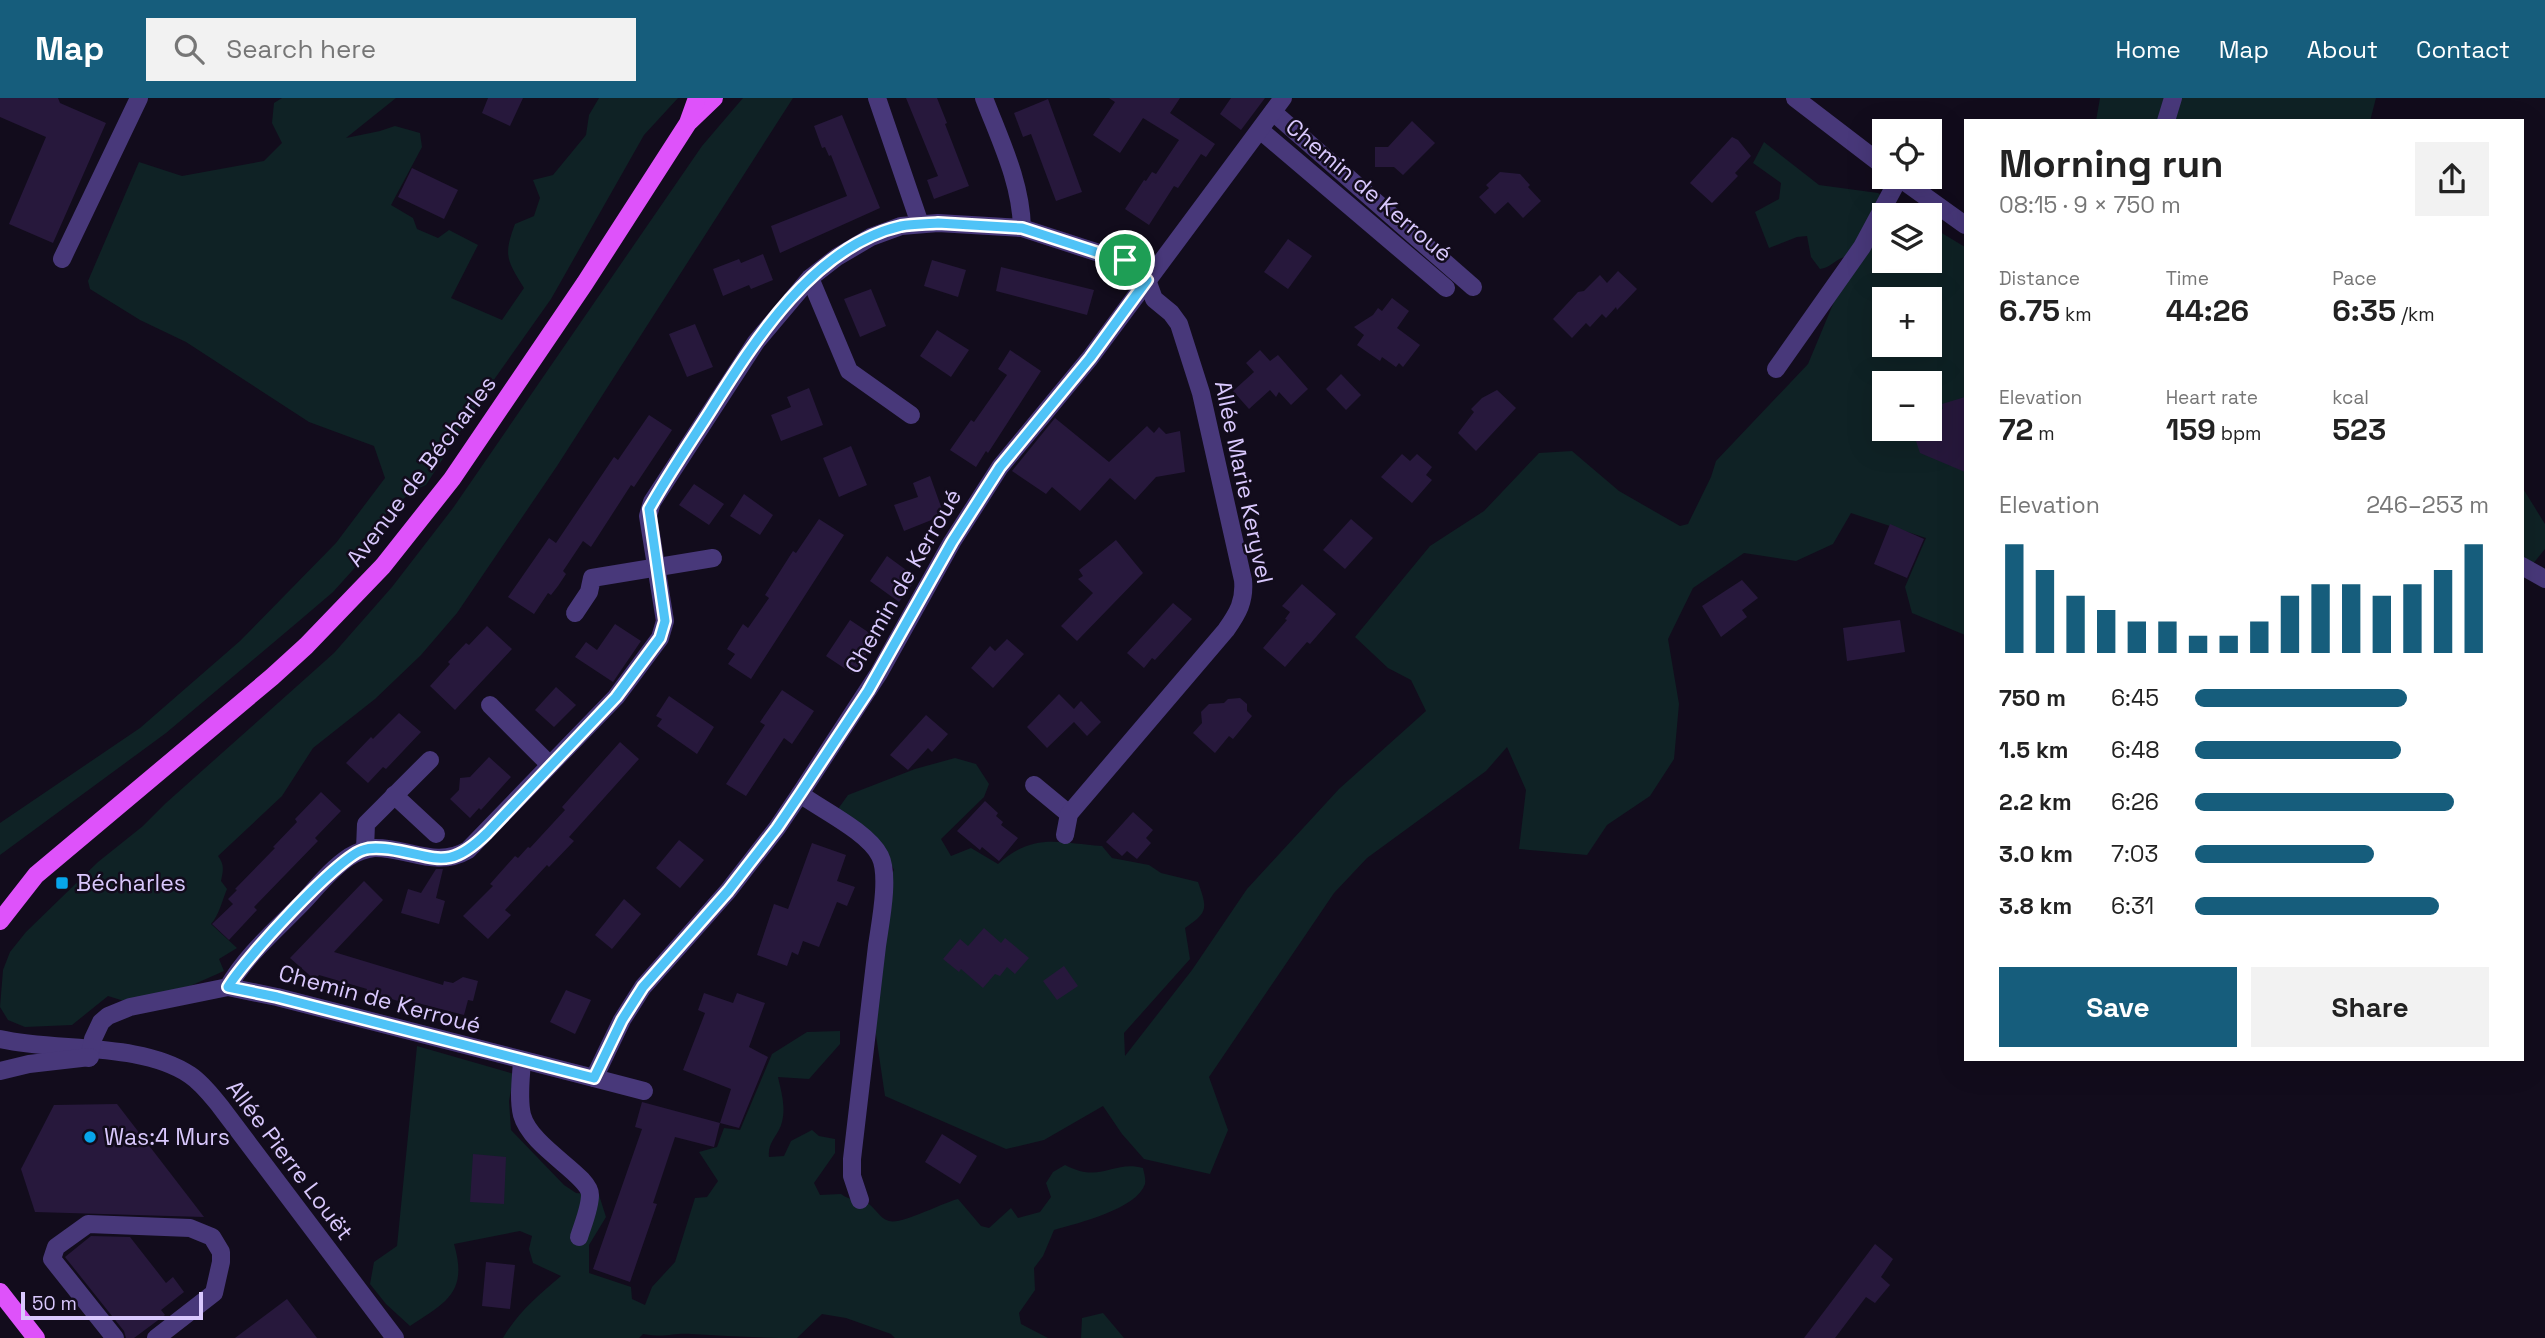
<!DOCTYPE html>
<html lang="en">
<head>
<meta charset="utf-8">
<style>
	body { margin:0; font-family:"Space Grotesk",sans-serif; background:#f2f2f2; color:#222; height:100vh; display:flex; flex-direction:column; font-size:26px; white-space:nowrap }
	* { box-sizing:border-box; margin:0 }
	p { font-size:23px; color:#767676 }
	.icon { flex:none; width:38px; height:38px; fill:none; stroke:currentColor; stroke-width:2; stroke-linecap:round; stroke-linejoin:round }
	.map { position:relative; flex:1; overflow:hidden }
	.panel { position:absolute; left:1964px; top:21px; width:560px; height:942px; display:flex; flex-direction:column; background:#fff; border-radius:0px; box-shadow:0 7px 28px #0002 }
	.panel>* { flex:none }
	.fabs { position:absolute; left:1872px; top:21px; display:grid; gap:14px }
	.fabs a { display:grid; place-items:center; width:70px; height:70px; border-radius:0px; background:#fff; box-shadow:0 7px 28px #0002; font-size:35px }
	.scale { position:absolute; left:21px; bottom:18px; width:182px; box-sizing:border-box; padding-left:7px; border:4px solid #d9c8fd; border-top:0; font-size:19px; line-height:24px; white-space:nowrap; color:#d9c8fd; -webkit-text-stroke:5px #120c1c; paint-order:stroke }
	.pin { position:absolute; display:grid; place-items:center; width:60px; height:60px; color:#fff; margin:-30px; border:4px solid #fff; border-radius:50%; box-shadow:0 2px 7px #0007 }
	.round { display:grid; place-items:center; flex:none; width:74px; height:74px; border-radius:0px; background:#f2f2f2 }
	.head { display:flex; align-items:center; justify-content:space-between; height:119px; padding:0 35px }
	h1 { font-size:38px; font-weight:700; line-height:52px }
	.metrics { display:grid; grid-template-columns:repeat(3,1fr); gap:10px; height:119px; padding:7px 35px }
	.metrics div { display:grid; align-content:center }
	.metrics b { font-size:30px; font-weight:700 }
	.metrics small { font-size:19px; font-weight:400 }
	.metrics p { font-size:19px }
	.chart { height:196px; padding:14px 35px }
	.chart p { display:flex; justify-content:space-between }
	.chart svg { width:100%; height:126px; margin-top:7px; stroke:#165d7c; stroke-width:6 }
	.button { display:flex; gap:14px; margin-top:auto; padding:14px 35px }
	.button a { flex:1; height:80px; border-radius:0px; background:#165d7c; color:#fff; font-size:28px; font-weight:700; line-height:80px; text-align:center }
	.button a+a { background:#f2f2f2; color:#222 }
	ul { padding:0 35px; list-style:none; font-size:23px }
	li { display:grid; grid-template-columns:112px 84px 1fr; align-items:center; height:52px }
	li i { height:18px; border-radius:9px; background:#165d7c }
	header { display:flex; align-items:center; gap:42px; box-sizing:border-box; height:98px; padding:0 35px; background:#165d7c; color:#fff }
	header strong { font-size:33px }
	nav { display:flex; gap:38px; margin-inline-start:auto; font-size:24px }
	.search { width:490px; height:63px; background:#f2f2f2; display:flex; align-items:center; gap:18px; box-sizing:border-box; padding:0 24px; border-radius:0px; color:#767676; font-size:26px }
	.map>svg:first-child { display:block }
	.green { fill:#0f2225; fill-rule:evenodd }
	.building { fill:#27183c }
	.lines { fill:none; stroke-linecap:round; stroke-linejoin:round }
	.minor { stroke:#48387a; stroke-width:18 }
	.major { stroke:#de52fa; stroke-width:18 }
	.route-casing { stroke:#fff; stroke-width:14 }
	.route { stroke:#4fc3f7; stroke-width:9 }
	.poi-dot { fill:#07a5eb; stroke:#120c1c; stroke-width:2.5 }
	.labels { text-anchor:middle; stroke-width:5; stroke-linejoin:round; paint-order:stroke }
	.street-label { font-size:23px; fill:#d9c8fd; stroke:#120c1c }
	.poi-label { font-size:23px; fill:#d9c8fd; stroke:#120c1c; text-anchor:start }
</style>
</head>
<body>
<header>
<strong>Map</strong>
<div class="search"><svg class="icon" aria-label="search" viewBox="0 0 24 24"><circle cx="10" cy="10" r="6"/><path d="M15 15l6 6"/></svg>Search here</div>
<nav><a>Home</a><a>Map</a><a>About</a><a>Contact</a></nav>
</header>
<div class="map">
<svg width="2545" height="1240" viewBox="0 0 2545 1240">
	<rect width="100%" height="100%" fill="#120c1c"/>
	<g class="green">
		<path d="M282 0H396L346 40 380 33 395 28 420 35 422 49 391 107 413 120 417 131 438 140 449 132 478 147 451 200 502 222 524 190C507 162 503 158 515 126L534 118 540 100 533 82 553 77 586 37 589 17 599 0H678L644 37 551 201 486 293 426 387 413 393 387 414 360 464 333 494 299 523 166 635 0 757V725L140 630 240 543 336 445 385 380 374 348 309 324 186 244 140 222 90 191 88 183 139 64 182 78 264 63 282 45 272 25 274 5Z"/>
		<path d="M743 0H793L557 368 457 515 421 557 375 601 313 650 282 698 218 758C225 767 223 773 221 783L227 791C222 803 219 817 211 826L237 850 219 861 224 873 190 888 124 903 108 898 72 927 25 929 8 922 0 909 3 872 10 854 26 834 98 764 143 728 166 705 334 555 392 489 453 410 702 48Z"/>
		<polygon points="2100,0 2376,0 2370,23 2096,23"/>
		<path d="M1764 44 1819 87 1878 95 1911 117H1885V163H1930V128L1965 149V537L1912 515 1905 489 1926 440 1851 415 1833 446 1796 463 1744 455 1693 490 1668 541 1679 606 1674 661 1650 698 1607 727 1587 757 1519 751 1526 692 1507 649 1486 673 1367 760 1334 795 1209 979 1228 1032 1210 1076 1144 1061 1122 1036 1103 1008 1044 1042 1006 1051 885 998 874 924 887 784 894 772 882 747 838 711 848 697 915 671 955 660 976 666 989 686 984 699 941 741 951 758 971 750 998 766C1034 734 1058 745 1102 748L1112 760 1149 767 1161 775 1198 784C1207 810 1209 814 1185 830L1190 861 1124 935 1125 958 1192 872 1247 791 1339 691 1426 613 1411 582 1388 570 1355 539 1430 448 1484 413 1539 355 1572 353 1619 393 1680 428 1688 426 1711 379 1716 363 1808 266 1836 199 1849 158C1835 160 1833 169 1820 171L1811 159 1807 138 1797 139 1769 150 1755 114 1779 101 1781 85 1753 65ZM1885 201H1930V247H1885ZM1885 285H1930V331H1885Z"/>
		<polygon points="2522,389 2545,426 2545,451 2522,479"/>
		<path d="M840 933V946L809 981 778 979C781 993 786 1008 782 1024 779 1037 767 1044 769 1059L784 1058 791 1043 812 1032 819 1038 835 1041V1055L814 1085 820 1097 841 1096C850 1103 858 1101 867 1105 875 1109 880 1121 889 1123 901 1127 942 1105 958 1101L981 1128 989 1130 1011 1110 1018 1120 1040 1114 1051 1099 1046 1085 1053 1074 1065 1067C1101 1086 1113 1062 1143 1070 1144 1075 1146 1081 1145 1086 1137 1111 1078 1125 1054 1132L1043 1158 1034 1170 1035 1192 1019 1215 1021 1226 1048 1240H895L891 1236 846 1220 822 1216 797 1240C761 1240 727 1238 691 1236 671 1235 667 1240 643 1236L639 1240H503C518 1214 539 1197 561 1178L533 1165 529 1151 532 1138 520 1133 454 1146C468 1194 447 1204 410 1228L386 1206 370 1186 374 1164 397 1148 417 948 514 976 509 1003 511 1032 564 1087 576 1095 599 1097 606 1119 589 1147V1175L631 1189 632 1201 645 1207 652 1189 675 1164 695 1100 707 1099 718 1083 699 1054 717 1049 724 1030 740 1032 772 956 807 934Z"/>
		<polygon points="1103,1215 1124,1240 1081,1240 1082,1220"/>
	</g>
	<g class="building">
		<polygon points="0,0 58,0 60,5 106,25 53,145 9,126 46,39 0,19"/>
		<polygon points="488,0 523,0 510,28 482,15"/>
		<polygon points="906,0 937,0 947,25 945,26 969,88 934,101 927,82 938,78"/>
		<polygon points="1109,0 1180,0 1170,15 1215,46 1206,59 1201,56 1178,90 1174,88 1149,127 1125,111 1144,82 1146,83 1152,74 1156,76 1179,42 1143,20 1120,55 1093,37 1115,4"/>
		<polygon points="1231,0 1265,0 1241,32 1220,16"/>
		<polygon points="1048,1 1082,94 1056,103 1031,36 1023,39 1014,15"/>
		<polygon points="842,17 880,110 780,155 771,128 847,98 831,57 829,58 825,49 822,50 814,28"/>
		<polygon points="1412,23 1435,45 1403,77 1394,69 1375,69 1375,49 1388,49"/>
		<polygon points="1732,39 1738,42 1751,58 1735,75 1738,78 1712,105 1690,85"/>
		<polygon points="412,70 458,92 444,121 398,99"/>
		<polygon points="1500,74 1520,76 1530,87 1528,89 1541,103 1523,120 1508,104 1495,116 1479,99 1489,90 1486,87"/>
		<polygon points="1288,141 1312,158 1288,191 1264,174"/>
		<polygon points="763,156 773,182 751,191 749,187 723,198 713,171 739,161 741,165"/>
		<polygon points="932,162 966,172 958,199 924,188"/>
		<polygon points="1001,169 1094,192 1087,217 996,193"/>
		<polygon points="1618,173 1637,191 1617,212 1616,209 1606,220 1602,216 1590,229 1586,225 1572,240 1553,221 1578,194 1584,193 1600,177 1607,185"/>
		<polygon points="871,191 886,228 860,239 844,201"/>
		<polygon points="1392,200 1409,213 1397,230 1420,247 1403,269 1399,265 1396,269 1382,259 1380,263 1357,247 1364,237 1354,229 1373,217 1378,210 1382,213"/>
		<polygon points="695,226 713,269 687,279 669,236"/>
		<polygon points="937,232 969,252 951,279 920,258"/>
		<polygon points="1010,252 1041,273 988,355 986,353 976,369 950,352 971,322 974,324 1007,277 998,271"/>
		<polygon points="1260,252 1270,263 1278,257 1308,291 1291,307 1279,294 1276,299 1270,292 1249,311 1233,293 1254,274 1246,265"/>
		<polygon points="1341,276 1361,297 1346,312 1326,291"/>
		<polygon points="809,290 823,327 781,343 771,317 791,309 787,299"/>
		<polygon points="1497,292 1516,310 1476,353 1458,335 1474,314 1471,311 1482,300"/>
		<polygon points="1965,299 1965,374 1920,355 1912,331 1930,331 1930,315 1943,311 1942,306"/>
		<polygon points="649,317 672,332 634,389 631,387 591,449 583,443 563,473 566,476 558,488 551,497 548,495 534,516 508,499 549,440 556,445 614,359 618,362"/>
		<polygon points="1055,320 1109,364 1147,328 1154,335 1159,329 1166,336 1180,333 1185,374 1156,379 1135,402 1110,380 1080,413 1052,389 1046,396 1012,373"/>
		<polygon points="851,348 867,387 839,399 823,360"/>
		<polygon points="1402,356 1410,363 1417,356 1432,369 1426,377 1432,382 1412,405 1381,379"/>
		<polygon points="930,378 944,417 904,433 894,407 918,399 913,385"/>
		<polygon points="694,386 724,406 709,427 679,407"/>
		<polygon points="744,396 773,417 760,437 730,418"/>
		<polygon points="819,421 844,437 751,581 728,566 735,556 727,551 743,526 748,530 769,500 765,497 793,453 796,455"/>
		<polygon points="1351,421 1373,440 1345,471 1323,452"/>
		<polygon points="1890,426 1924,441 1907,480 1874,466"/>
		<polygon points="1116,442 1143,475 1077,543 1061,528 1093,495 1078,481 1083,478 1079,472"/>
		<polygon points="887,458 917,480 899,504 870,483"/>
		<polygon points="1742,482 1758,500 1742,512 1747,519 1721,539 1702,508"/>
		<polygon points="1302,486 1336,516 1310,546 1307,544 1285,569 1263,550 1287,522 1285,521 1290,514 1282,508"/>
		<polygon points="1173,505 1192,521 1155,562 1152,560 1144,570 1127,555"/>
		<polygon points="850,522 877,540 853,576 826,558"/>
		<polygon points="1900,522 1905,554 1847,563 1843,530"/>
		<polygon points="615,526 641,543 613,584 575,559 586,544 597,552"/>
		<polygon points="487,528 512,551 455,612 430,588 450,566 448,564 466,545 469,547"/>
		<polygon points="1007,541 1024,556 993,590 971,570 990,548 995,553"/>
		<polygon points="556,589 576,607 554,629 535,612"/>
		<polygon points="782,592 814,613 792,646 784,640 746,698 726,686 765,627 760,624"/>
		<polygon points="1059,596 1074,611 1081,603 1101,624 1087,638 1074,624 1047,650 1027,629"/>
		<polygon points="669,598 714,629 697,656 657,628 662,621 656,618"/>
		<polygon points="1240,600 1247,606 1247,613 1252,618 1233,641 1229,638 1215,655 1193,635 1202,625 1201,614 1209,606 1224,605 1228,601"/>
		<polygon points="399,615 421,634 386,671 383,669 368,685 346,665 371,639 373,641"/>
		<polygon points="926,617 948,636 932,654 928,650 908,672 890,657"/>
		<polygon points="620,644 639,661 569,739 574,743 549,769 547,767 505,812 511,817 488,841 463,818 493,788 490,786 515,758 518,760 528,749 530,750 565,712 562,709"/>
		<polygon points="489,659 511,679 481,712 479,710 470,720 450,701 459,692 460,680 470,679"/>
		<polygon points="321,694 341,713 315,740 318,743 254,809 257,812 229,842 212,826 233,806 228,801 237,792 235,791 275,750 273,749 297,724 295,721"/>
		<polygon points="985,703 998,715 996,718 1003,724 1001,727 1018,740 999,763 982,749 980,752 957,733"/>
		<polygon points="1133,714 1153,732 1146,740 1151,745 1137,761 1127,753 1122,758 1106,744"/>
		<polygon points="679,742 704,762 680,790 656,770"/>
		<polygon points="812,745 846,757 837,783 855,789 847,808 837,804 819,849 803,843 798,857 792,854 787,868 757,857 774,806 788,811"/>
		<polygon points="436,771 443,771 436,800 445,803 439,826 401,815 408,791 421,795"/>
		<polygon points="364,783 383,802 334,854 443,887 444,883 453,885 463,879 478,883 473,903 468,902 464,917 402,901 402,904 366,894 367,891 319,877 315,882 290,860"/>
		<polygon points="624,801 641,816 612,851 595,837"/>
		<polygon points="984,830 1001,845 1005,840 1029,860 1015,876 1007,869 1000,878 995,876 983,890 961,871 959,874 943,861 960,841 968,848"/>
		<polygon points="1064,868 1078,888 1057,902 1043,883"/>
		<polygon points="566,892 591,902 575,936 550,924"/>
		<polygon points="704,895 733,905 737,895 765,905 749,949 768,959 739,1030 720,1025 714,1049 675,1039 653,1105 657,1106 630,1184 593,1171 642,1031 635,1029 642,1004 720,1025 731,991 683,972 705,915 698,912"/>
		<polygon points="117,1006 204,1119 35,1114 21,1071 54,1007"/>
		<polygon points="942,1036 977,1058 960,1086 925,1064"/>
		<polygon points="473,1056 506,1059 504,1106 470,1104"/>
		<polygon points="91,1138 130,1139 166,1185 173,1179 184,1194 161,1212 165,1217 134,1240 126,1240 124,1233 65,1159"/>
		<polygon points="1875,1146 1893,1161 1881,1179 1890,1187 1875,1205 1866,1199 1835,1240 1804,1240"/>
		<polygon points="486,1164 515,1167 510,1211 482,1208"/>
		<polygon points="287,1201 317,1240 235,1240"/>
	</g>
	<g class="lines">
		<g class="minor">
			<polyline points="877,0 920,126"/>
			<path d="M984 0C1000 42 1021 84 1022 130"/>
			<polyline points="1795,0 1885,69"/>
			<polyline points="1273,14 1473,189"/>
			<polyline points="2166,23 2173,0"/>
			<polyline points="1260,32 1446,190"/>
			<polyline points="1898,79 1965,127"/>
			<polyline points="62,161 139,0"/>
			<polyline points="810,180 849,273 911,317"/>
			<polyline points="1776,271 1862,149 1899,80"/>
			<polyline points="2522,468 2545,481"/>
			<polyline points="575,515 589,494 592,480 713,460"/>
			<polyline points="490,607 550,667"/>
			<polyline points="1034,687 1069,716"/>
			<path d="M800 696C822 712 868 734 880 758 890 778 880 826 877 848 869 919 860 990 852 1061V1078L860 1102"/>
			<polyline points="394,697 436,736"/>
			<polyline points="365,751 366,726 430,662"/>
			<path d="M228 889C247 856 277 831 303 804 317 789 331 771 349 759 357 754 364 751 374 750 407 749 436 771 468 752L616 599 660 540 665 523 648 418 652 404 756 244 810 180 837 159 871 139 901 128 938 125 1022 130 1133 166 1147 182 1154 201 1171 215 1179 226 1201 295 1243 482C1245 503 1238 515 1226 532L1069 716 1065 737"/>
			<path d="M0 941C57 954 141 944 190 977 202 985 211 997 220 1008L395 1240"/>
			<polyline points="89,960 93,941 101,924 108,918 130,909 228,889 277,899 594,980 622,922 643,889 728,793 777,730 800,696 879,575 952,444 1000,369 1090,260 1283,0"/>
			<path d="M522 963C521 980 518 1000 522 1017 531 1050 590 1077 590 1097 590 1110 583 1126 579 1139"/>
			<polyline points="0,973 29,966 90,959"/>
			<polyline points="594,980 644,993"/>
			<polyline points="115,1240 52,1161 56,1149 88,1126 190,1130 212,1139 221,1154 221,1164 214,1195 156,1240"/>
		</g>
		<g class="major">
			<polyline points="690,23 714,0"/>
			<polyline points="0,823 36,777 272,579 306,548 383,468 452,381 585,185 688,25 697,0"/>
			<polyline points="0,1194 36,1240"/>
		</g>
	</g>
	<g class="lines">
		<defs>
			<path id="route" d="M938 125 1022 130 1133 166 1147 182 1090 260 1000 369 952 444 868 593 800 696 777 730 728 793 643 889 622 922 594 980 277 899 228 889C242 864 338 759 363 752 371 749 380 750 389 751 436 758 448 774 487 735L616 599 660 540 665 523 649 411C668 377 690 345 711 312 755 242 814 148 901 128 913 126 926 126 938 125Z"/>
		</defs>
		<use href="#route" class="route-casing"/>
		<use href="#route" class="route"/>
	</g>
	<g class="poi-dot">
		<rect x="55" y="778" width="14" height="14" rx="3.5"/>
		<circle cx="90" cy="1039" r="7"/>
	</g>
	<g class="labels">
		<g class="street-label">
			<text transform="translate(1369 92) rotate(40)" y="8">Chemin de Kerroué</text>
			<text transform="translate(421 373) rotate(-53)" y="8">Avenue de Bécharles</text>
			<text transform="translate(1244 384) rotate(78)" y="8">Allée Marie Keryvel</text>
			<text transform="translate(903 483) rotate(-60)" y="8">Chemin de Kerroué</text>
			<text transform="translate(380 901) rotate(15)" y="8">Chemin de Kerroué</text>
			<text transform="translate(290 1062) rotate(53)" y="8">Allée Pierre Louët</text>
		</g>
		<g class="poi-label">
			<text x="76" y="793">Bécharles</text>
			<text x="104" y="1047">Was:4 Murs</text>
		</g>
	</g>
</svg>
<div class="fabs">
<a><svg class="icon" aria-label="locate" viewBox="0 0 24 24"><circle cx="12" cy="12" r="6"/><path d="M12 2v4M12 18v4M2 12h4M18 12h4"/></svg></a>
<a><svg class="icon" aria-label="layers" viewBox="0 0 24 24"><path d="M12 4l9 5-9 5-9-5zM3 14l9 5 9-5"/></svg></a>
<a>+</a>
<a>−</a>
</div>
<div class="scale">50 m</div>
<div class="pin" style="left:1125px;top:162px;background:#1e9e55"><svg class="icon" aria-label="arrive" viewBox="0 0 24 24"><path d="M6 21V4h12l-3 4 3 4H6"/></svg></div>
<section class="panel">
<div class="head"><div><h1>Morning run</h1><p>08:15 · 9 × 750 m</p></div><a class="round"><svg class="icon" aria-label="share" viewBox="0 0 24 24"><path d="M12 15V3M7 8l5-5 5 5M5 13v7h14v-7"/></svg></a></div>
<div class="metrics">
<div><p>Distance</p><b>6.75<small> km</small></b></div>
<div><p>Time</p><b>44:26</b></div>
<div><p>Pace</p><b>6:35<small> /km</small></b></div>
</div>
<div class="metrics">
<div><p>Elevation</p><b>72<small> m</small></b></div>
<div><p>Heart rate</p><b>159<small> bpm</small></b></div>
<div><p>kcal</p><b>523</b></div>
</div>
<div class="chart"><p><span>Elevation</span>246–253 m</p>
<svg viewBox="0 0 160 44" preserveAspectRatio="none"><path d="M5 44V6M15 44V15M25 44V24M35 44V29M45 44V33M55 44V33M65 44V38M75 44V38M85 44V33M95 44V24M105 44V20M115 44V20M125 44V24M135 44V20M145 44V15M155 44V6"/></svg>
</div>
<ul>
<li><b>750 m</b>6:45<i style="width:72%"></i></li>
<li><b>1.5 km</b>6:48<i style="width:70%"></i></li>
<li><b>2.2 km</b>6:26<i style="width:88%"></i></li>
<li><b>3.0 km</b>7:03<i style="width:61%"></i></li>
<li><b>3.8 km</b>6:31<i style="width:83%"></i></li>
</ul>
<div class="button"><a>Save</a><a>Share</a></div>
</section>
</div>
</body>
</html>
